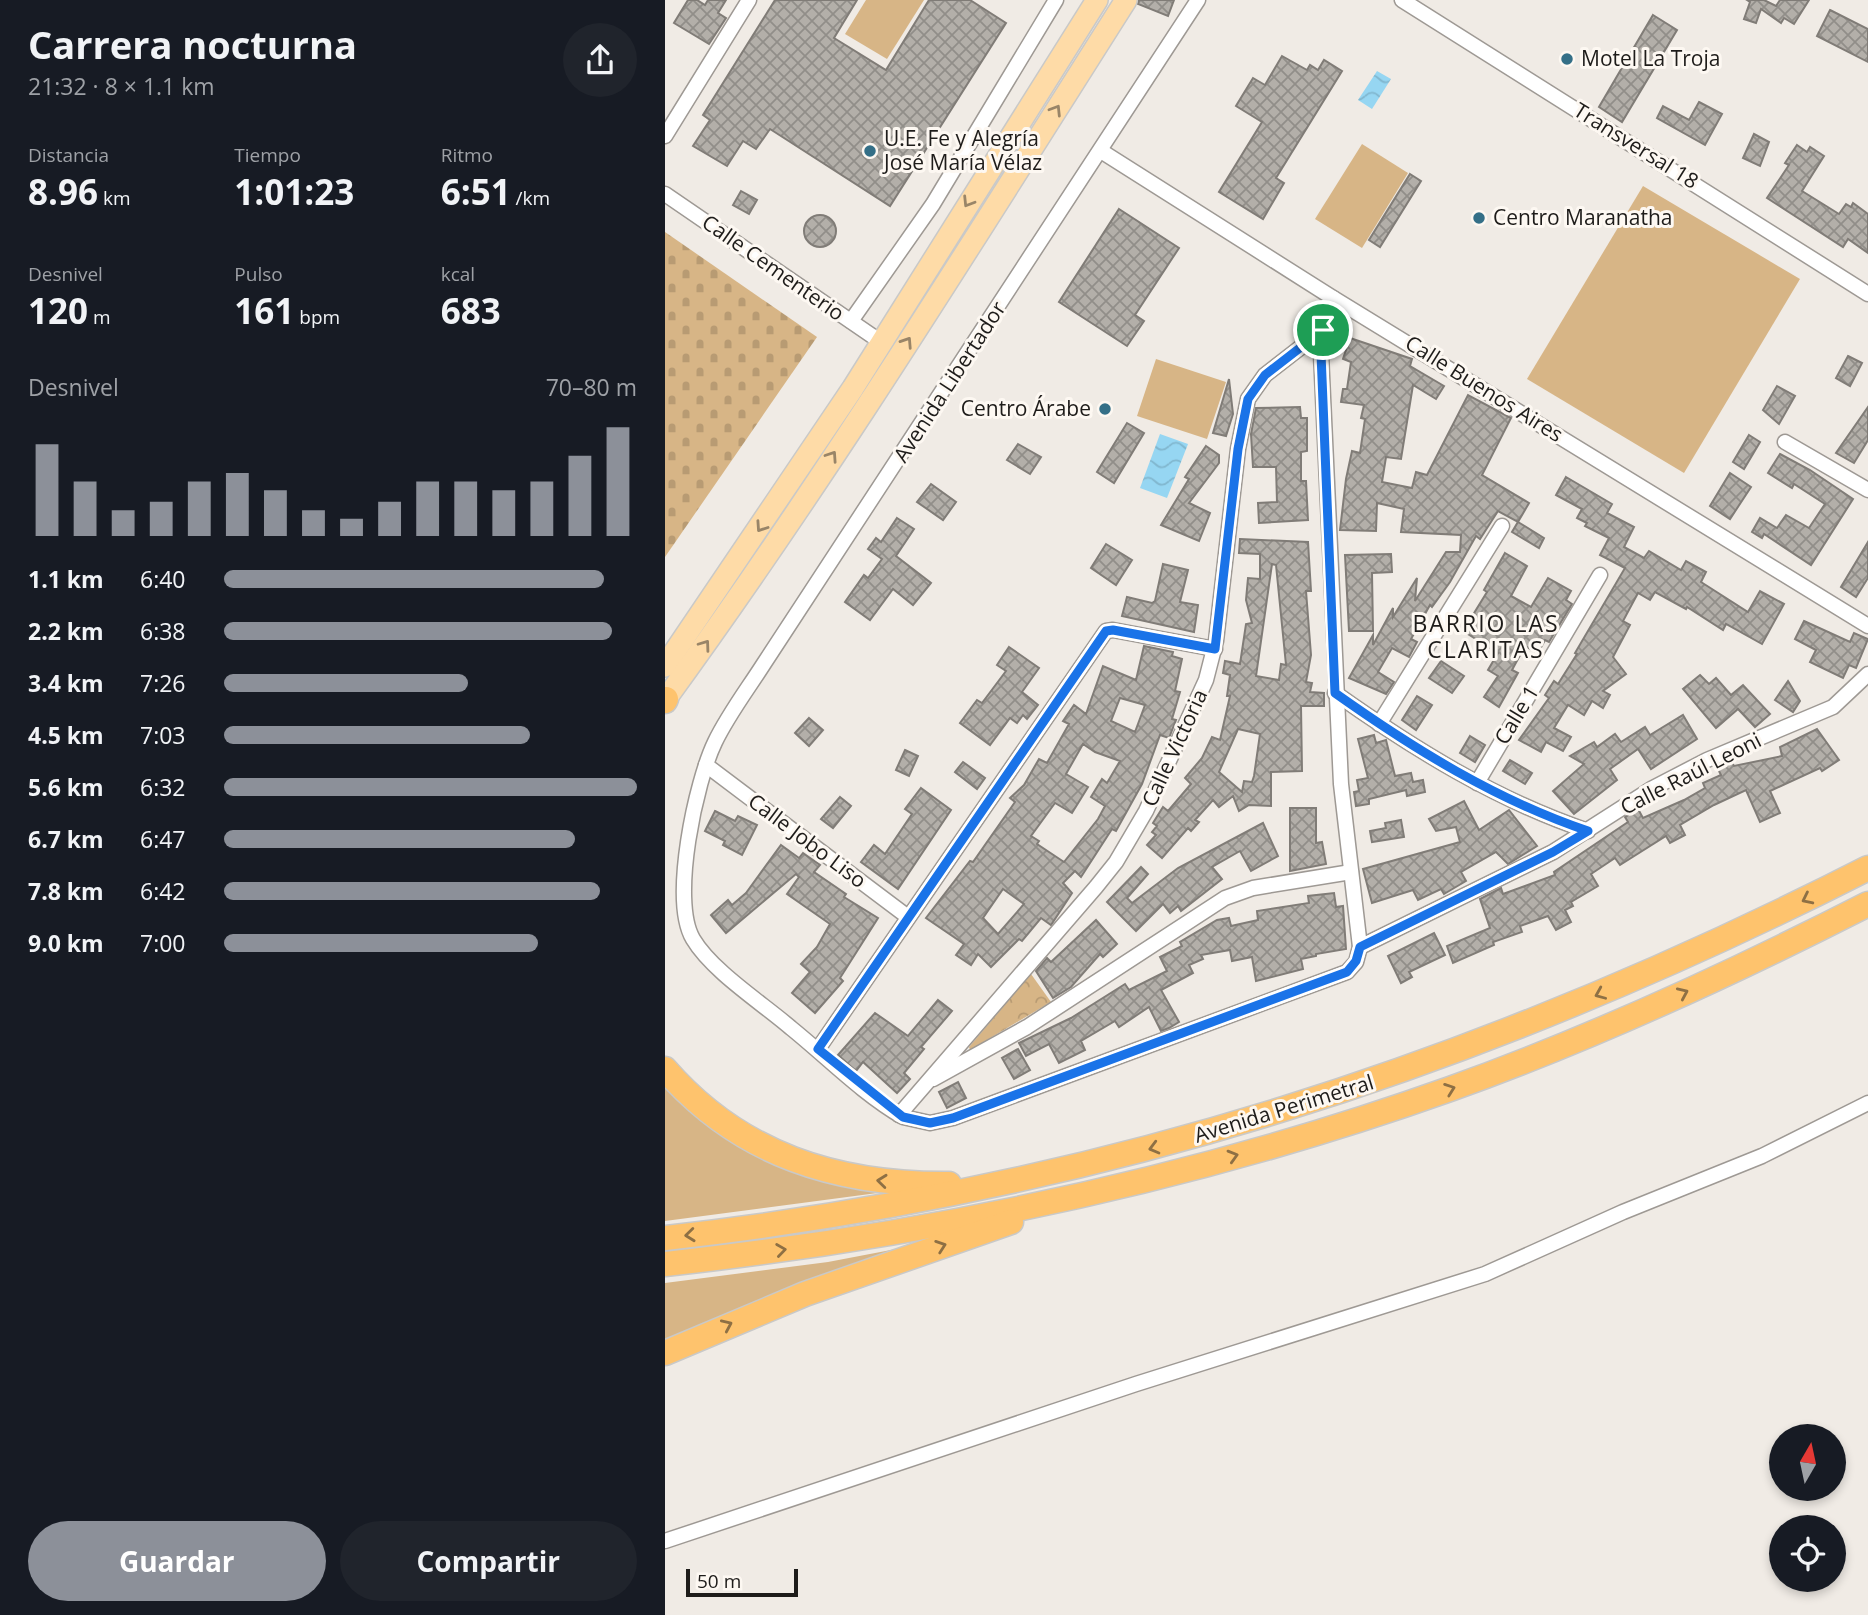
<!DOCTYPE html>
<html lang="es">
<head>
<meta charset="utf-8">
<style>
	body { margin:0; font-family:"Open Sans",sans-serif; background:#20242c; color:#f1f3f6; height:100vh; display:flex; flex-direction:column; font-size:26px; white-space:nowrap }
	* { box-sizing:border-box; margin:0 }
	p { font-size:23px; color:#9ea1a6 }
	.icon { flex:none; width:38px; height:38px; fill:none; stroke:currentColor; stroke-width:2; stroke-linecap:round; stroke-linejoin:round }
	.map { position:relative; flex:1; overflow:hidden }
	.panel { display:flex; flex-direction:column; background:#171b24; width:665px }
	.panel>* { flex:none }
	.needle { width:46px; rotate:9deg }
	.tools { position:absolute; left:1104px; top:1424px; display:grid; gap:14px }
	.tools a { display:grid; place-items:center; width:77px; height:77px; border-radius:50%; background:#171b24; box-shadow:0 4px 10px #0003; font-size:35px }
	.scale { position:absolute; left:21px; bottom:18px; width:112px; box-sizing:border-box; padding-left:7px; border:4px solid #1e1c1a; border-top:0; font-size:19px; line-height:24px; white-space:nowrap; color:#1e1c1a; -webkit-text-stroke:5px #fdf8f2; paint-order:stroke }
	.pin { position:absolute; display:grid; place-items:center; width:60px; height:60px; color:#fff; margin:-30px; border:4px solid #fff; border-radius:50%; box-shadow:0 2px 7px #0007 }
	.round { display:grid; place-items:center; flex:none; width:74px; height:74px; border-radius:37px; background:#20242c }
	.overview { display:flex; align-items:center; justify-content:space-between; height:119px; padding:0 28px }
	h1 { font-size:38px; font-weight:700; line-height:52px }
	.figures { display:grid; grid-template-columns:repeat(3,1fr); gap:10px; height:119px; padding:7px 28px }
	.figures div { display:grid; align-content:center }
	.figures b { font-size:35px; font-weight:700 }
	.figures small { font-size:19px; font-weight:400 }
	.figures p { font-size:19px }
	.chart { height:196px; padding:14px 28px }
	.chart p { display:flex; justify-content:space-between }
	.chart svg { width:100%; height:126px; margin-top:7px; stroke:#8c9099; stroke-width:6 }
	.cta { display:flex; gap:14px; margin-top:auto; padding:14px 28px }
	.cta a { flex:1; height:80px; border-radius:42px; background:#8c9099; color:#fff; font-size:28px; font-weight:700; line-height:80px; text-align:center }
	.cta a+a { background:#20242c; color:#f1f3f6 }
	ul { padding:0 28px; list-style:none; font-size:23px }
	li { display:grid; grid-template-columns:112px 84px 1fr; align-items:center; height:52px }
	li i { height:18px; border-radius:9px; background:#8c9099 }
	main { display:flex; flex:1; min-height:0 }
	.map>svg:first-child { display:block }
	.grass { fill:#d7b586 }
	.forest { fill:url(#forest-crowns) }
	.cemetery { fill:url(#cemetery-stones) }
	.water { fill:url(#water-waves) }
	.building { fill:url(#building-cross-hatch); stroke:#807c77; stroke-width:2; fill-rule:evenodd }
	.lines { fill:none; stroke-linecap:round; stroke-linejoin:round }
	.street-casing { stroke:#9e9994; stroke-width:17 }
	.primary-casing { stroke:#c9c9c8; stroke-width:24 }
	.highway-casing { stroke:#c9c9c8; stroke-width:27 }
	.street { stroke:#fff; stroke-width:14 }
	.primary { stroke:#fedba7; stroke-width:21 }
	.highway { stroke:#fec36d; stroke-width:24 }
	.oneway { stroke:#998568 }
	.oneway2 { stroke:#8e7044 }
	.route-casing { stroke:#fff; stroke-width:14 }
	.route { stroke:#1a73e8; stroke-width:9 }
	.poi-dot { fill:#346f87; stroke:#fdf8f2; stroke-width:2.5 }
	.labels { text-anchor:middle; stroke-width:6; stroke-linejoin:round; paint-order:stroke }
	.poi-label { font-size:21px; fill:#1e1c1a; stroke:#fdf8f2; text-anchor:start }
	.street-label { font-size:21px; fill:#1e1c1a; stroke:#fdf8f2 }
	.neighbourhood-label { font-size:23px; letter-spacing:2px; fill:#1e1c1a; stroke:#fdf8f2 }
</style>
</head>
<body>
<main>
<section class="panel">
<div class="overview"><div><h1>Carrera nocturna</h1><p>21:32 · 8 × 1.1 km</p></div><a class="round"><svg class="icon" aria-label="share" viewBox="0 0 24 24"><path d="M12 15V3M7 8l5-5 5 5M5 13v7h14v-7"/></svg></a></div>
<div class="figures">
<div><p>Distancia</p><b>8.96<small> km</small></b></div>
<div><p>Tiempo</p><b>1:01:23</b></div>
<div><p>Ritmo</p><b>6:51<small> /km</small></b></div>
</div>
<div class="figures">
<div><p>Desnivel</p><b>120<small> m</small></b></div>
<div><p>Pulso</p><b>161<small> bpm</small></b></div>
<div><p>kcal</p><b>683</b></div>
</div>
<div class="chart"><p><span>Desnivel</span>70–80 m</p>
<svg viewBox="0 0 160 44" preserveAspectRatio="none"><path d="M5 44V12M15 44V25M25 44V35M35 44V32M45 44V25M55 44V22M65 44V28M75 44V35M85 44V38M95 44V32M105 44V25M115 44V25M125 44V28M135 44V25M145 44V16M155 44V6"/></svg>
</div>
<ul>
<li><b>1.1 km</b>6:40<i style="width:92%"></i></li>
<li><b>2.2 km</b>6:38<i style="width:94%"></i></li>
<li><b>3.4 km</b>7:26<i style="width:59%"></i></li>
<li><b>4.5 km</b>7:03<i style="width:74%"></i></li>
<li><b>5.6 km</b>6:32<i style="width:100%"></i></li>
<li><b>6.7 km</b>6:47<i style="width:85%"></i></li>
<li><b>7.8 km</b>6:42<i style="width:91%"></i></li>
<li><b>9.0 km</b>7:00<i style="width:76%"></i></li>
</ul>
<div class="cta"><a>Guardar</a><a>Compartir</a></div>
</section>
<div class="map">
<svg width="1203" height="1615" viewBox="0 0 1203 1615">
	<defs>
		<pattern id="forest-crowns" width="20" height="18" patternUnits="userSpaceOnUse" patternTransform="scale(1.75)"><rect width="20" height="18" fill="#d7b586"/><path d="M2 6a3 3 0 1 1 6 0M12 15a3 3 0 1 1 6 0" fill="none" stroke="#b89b73"/></pattern>
		<pattern id="cemetery-stones" width="16" height="16" patternUnits="userSpaceOnUse" patternTransform="scale(1.75)"><rect width="16" height="16" fill="#d7b586"/><path d="M2 7V4a2 2 0 0 1 4 0v3zM10 15v-3a2 2 0 0 1 4 0v3z" fill="#b89b73"/></pattern>
		<pattern id="water-waves" width="16" height="10" patternUnits="userSpaceOnUse" patternTransform="scale(1.75)"><rect width="16" height="10" fill="#96d6f2"/><path d="M0 5q4-4 8 0t8 0" fill="none" stroke="#81b7cf"/></pattern>
		<pattern id="building-cross-hatch" width="8" height="8" patternUnits="userSpaceOnUse" patternTransform="scale(1.75)"><rect width="8" height="8" fill="#b3afa9"/><path d="M0 0l8 8M0 8l8-8" fill="none" stroke="#918e89"/></pattern>
	</defs>
	<rect width="100%" height="100%" fill="#f0ebe5"/>
	<g class="grass">
		<polygon points="201,0 259,0 222,59 180,34"/>
		<polygon points="697,144 743,173 697,248 650,219"/>
		<polygon points="978,186 1135,279 1019,473 862,379"/>
		<polygon points="491,359 561,382 542,439 472,416"/>
		<polygon points="0,1079 16,1097 220,1192 0,1221"/>
		<polygon points="252,1245 0,1346 0,1283 163,1262"/>
	</g>
	<polygon class="forest" points="366,974 386,1002 305,1050 304,1047"/>
	<polygon class="cemetery" points="0,232 152,337 0,557"/>
	<g class="water">
		<polygon points="712,71 726,79 707,109 693,100"/>
		<polygon points="495,434 523,444 502,498 475,488"/>
	</g>
	<g class="building">
		<polygon points="23,0 32,0 40,5 43,0 61,0 53,13 61,18 44,44 9,23"/>
		<polygon points="110,0 192,0 169,38 221,70 264,0 305,0 341,23 225,206 105,129 91,149 78,141 62,166 28,146 45,120 38,115"/>
		<polygon points="474,0 509,0 503,16 473,4"/>
		<polygon points="1082,0 1099,0 1111,6 1115,0 1144,0 1129,24 1119,18 1116,23 1096,9 1091,23 1079,19 1085,2"/>
		<polygon points="1165,10 1203,29 1203,62 1152,36"/>
		<polygon points="988,15 1012,30 957,122 934,107"/>
		<polygon points="617,56 642,70 645,65 653,70 659,60 677,71 611,178 619,183 598,219 554,192 597,122 571,106 588,78 600,85"/>
		<polygon points="1034,102 1057,114 1040,145 992,118 998,106 1024,120"/>
		<polygon points="1089,134 1104,142 1095,166 1078,158"/>
		<polygon points="1132,145 1142,152 1145,147 1159,156 1137,191 1174,214 1181,204 1186,207 1188,203 1203,214 1203,253 1183,239 1178,247 1102,198 1124,165 1120,163"/>
		<polygon points="745,174 756,181 715,247 704,240"/>
		<polygon points="76,191 92,200 84,214 68,205"/>
		<polygon points="454,209 514,248 470,315 479,321 462,346 394,302"/>
		<circle cx="155" cy="231" r="16"/>
		<polygon points="685,338 747,359 745,366 779,386 771,399 748,385 736,459 721,457 717,482 747,488 751,472 762,475 803,395 846,418 817,475 864,503 853,522 833,511 815,539 811,536 785,582 767,607 765,605 746,639 752,642 744,657 727,648 713,672 729,682 721,694 684,678 708,635 708,645 728,608 728,617 752,578 750,601 781,552 795,552 796,535 736,532 739,509 712,503 711,531 675,530 681,479 687,451 695,453 700,419 696,418 699,405 676,402 678,389 682,389 686,362 678,359"/>
		<polygon points="1183,356 1197,363 1185,386 1171,378"/>
		<polygon points="564,379 568,414 561,436 548,433"/>
		<polygon points="1112,386 1130,396 1114,424 1098,410"/>
		<polygon points="635,407 636,418 642,418 642,451 636,452 636,481 641,481 643,520 594,523 593,503 612,502 611,467 588,467 586,434 591,408"/>
		<polygon points="1203,407 1203,440 1189,463 1171,453"/>
		<polygon points="462,423 479,433 449,483 432,472"/>
		<polygon points="1084,435 1095,442 1079,469 1068,462"/>
		<polygon points="353,444 376,457 365,474 342,460"/>
		<polygon points="541,446 554,455 554,463 524,503 545,513 534,541 496,525 524,479 520,477"/>
		<polygon points="1115,454 1145,470 1188,499 1146,565 1099,534 1097,538 1087,532 1095,518 1112,528 1121,515 1144,528 1160,504 1129,484 1127,488 1103,473"/>
		<polygon points="1065,473 1086,487 1065,519 1045,506"/>
		<polygon points="901,477 947,504 942,513 969,527 959,547 979,558 984,551 1016,570 1021,561 1041,572 1036,582 1083,612 1095,591 1119,604 1097,644 1061,624 1058,630 1022,607 1021,609 990,592 985,600 973,593 958,621 965,625 948,657 961,674 938,691 945,695 938,708 927,701 919,715 903,705 889,728 906,737 898,751 881,742 876,752 854,740 884,698 880,695 889,681 893,684 912,654 910,653 960,568 935,555 944,538 920,526 922,523 912,518 917,509 891,495"/>
		<polygon points="266,484 291,502 278,520 252,502"/>
		<polygon points="232,518 249,529 231,556 266,583 248,605 228,589 205,620 180,602 199,575 203,578 217,559 203,549 211,538 216,542"/>
		<polygon points="853,522 879,538 874,548 847,532"/>
		<path d="M575 539 643 542 646 591H641L646 655 641 682 647 683 645 692 659 693V706H636L637 771 606 772V806L584 805 574 811 568 796 554 807 548 800 530 820 534 822 526 831 523 828 497 858 482 845 491 835 487 832 492 826 488 823 498 807 503 811 526 784 520 778 537 758 547 737 555 740 565 696H562L565 675 558 673 560 661 575 664 581 624 587 623 581 600 583 578 595 579V554L574 553ZM607 564 611 565 621 665 616 664 614 680 591 676ZM573 729 595 734 589 776 587 782 579 781 577 792 554 772Z"/>
		<polygon points="1203,542 1203,578 1191,597 1176,587"/>
		<polygon points="441,544 467,560 451,585 426,568"/>
		<polygon points="840,553 862,566 846,596 866,607 883,578 906,591 901,600 907,604 884,642 880,640 873,653 860,646 847,670 853,673 834,707 819,697 833,676 823,670 833,653 798,631 822,592 819,590"/>
		<polygon points="726,554 727,572 707,573 708,631 684,631 680,555"/>
		<polygon points="498,564 523,570 515,602 533,605 529,632 457,616 462,597 487,603 490,601"/>
		<polygon points="1139,621 1185,642 1189,633 1203,639 1191,668 1184,665 1178,678 1145,662 1151,650 1130,639"/>
		<path d="M479 646 508 652 507 656 517 659 510 691 515 692 507 719 511 720 504 738 495 735 477 784 451 831 447 829 416 877 410 871 398 883 407 893 386 925 376 918 357 941 354 939 326 967 313 954 306 965 291 955 299 944 261 918 305 861 308 862 350 802 345 798 359 785 374 759 382 763 404 724 398 721 409 705 421 714 438 666 471 680ZM455 698 480 705 470 732 446 721ZM418 744 430 752 455 761 442 783 437 779 426 797 440 806 433 819 399 862 372 844 374 841 366 836 390 803 407 813 423 787 401 774ZM338 889 359 904 333 934 318 918Z"/>
		<polygon points="344,647 374,668 357,692 373,705 362,719 358,715 352,723 345,718 325,745 295,723 312,700 317,703 341,671 332,665"/>
		<polygon points="776,661 799,676 787,693 764,678"/>
		<polygon points="1035,675 1044,684 1051,678 1066,695 1078,685 1105,714 1090,727 1073,709 1051,728 1018,689"/>
		<polygon points="1123,681 1135,701 1128,712 1110,700"/>
		<polygon points="752,696 767,705 751,730 737,720"/>
		<polygon points="1018,715 1032,739 986,769 973,749 945,769 952,780 909,814 888,791 919,764 905,756 929,742 932,747 950,734 956,742 980,727 985,735"/>
		<polygon points="144,718 158,730 144,746 130,733"/>
		<polygon points="1152,729 1174,760 1157,771 1155,768 1105,791 1115,813 1095,822 1081,790 1049,805 1015,825 1020,835 1005,843 1001,836 955,865 950,858 926,874 933,886 906,902 908,906 900,910 906,922 891,930 883,916 855,926 857,932 828,942 829,945 788,963 782,946 825,928 815,899 836,888 838,894 890,875 889,872 963,822 960,817 973,809 978,818 1019,800 1040,788 1038,783 1056,775 1052,767 1066,761 1069,766 1117,756 1115,747"/>
		<polygon points="709,735 711,743 721,740 730,776 746,773 748,782 758,780 760,792 742,796 741,790 704,799 704,804 691,806 689,792 694,791 692,780 703,778 693,739"/>
		<polygon points="805,736 820,745 810,762 795,753"/>
		<polygon points="240,750 253,756 244,776 231,770"/>
		<polygon points="845,760 867,773 860,784 838,771"/>
		<polygon points="298,762 320,778 312,789 290,772"/>
		<polygon points="256,788 286,810 233,889 196,862 209,845 220,854 247,814 240,809"/>
		<polygon points="175,797 186,806 168,828 156,819"/>
		<polygon points="799,801 814,830 844,810 872,846 843,864 831,852 796,872 801,881 779,894 776,889 753,900 748,890 707,903 698,869 795,842 791,827 771,831 764,819"/>
		<polygon points="625,808 651,808 651,843 657,842 661,864 625,871"/>
		<polygon points="50,811 70,821 73,816 92,825 77,855 58,845 60,841 40,831"/>
		<polygon points="736,820 739,837 707,842 705,831 721,828 720,823"/>
		<polygon points="598,823 613,856 586,871 575,851 547,867 557,879 516,911 513,906 505,913 498,904 471,931 442,902 476,867 483,874 462,898 467,903 513,868"/>
		<polygon points="116,845 134,858 138,853 155,865 149,872 181,894 179,897 213,918 175,978 178,981 150,1013 127,993 145,972 136,964 152,947 165,924 122,894 134,877 131,874 61,933 46,915 63,900 67,905 81,893"/>
		<polygon points="669,893 671,907 678,906 681,949 651,954 651,956 636,959 638,969 591,981 587,957 567,961 565,950 536,955 538,959 524,965 528,973 496,990 514,1022 504,1028 496,1031 484,1007 454,1027 450,1021 416,1041 420,1050 394,1063 384,1044 361,1056 354,1043 406,1018 460,984 464,990 502,971 495,957 517,946 515,942 552,920 564,918 566,926 593,920 592,911 644,903 643,896"/>
		<polygon points="431,920 452,944 438,957 435,954 406,987 388,998 371,971 382,958 386,962"/>
		<polygon points="769,933 780,955 744,972 747,977 736,983 723,956"/>
		<polygon points="273,1000 287,1011 256,1047 259,1049 239,1073 245,1079 232,1093 198,1062 191,1071 173,1055 210,1013 243,1036"/>
		<polygon points="353,1049 365,1070 349,1079 337,1058"/>
		<polygon points="293,1082 301,1098 282,1108 274,1092"/>
	</g>
	<g class="lines">
		<defs>
			<g id="street">
				<path d="M533 0 98 665C82 690 63 715 50 742 31 781 5 900 28 939 47 971 97 1003 126 1028 162 1057 198 1094 238 1117L265 1123 288 1118 682 972 691 962 695 947 676 784 656 354 658 330 668 298"/>
				<polyline points="737,0 1203,294"/>
				<polyline points="0,136 84,0"/>
				<polyline points="436,151 668,298 1203,626"/>
				<polyline points="0,194 216,342"/>
				<polyline points="186,321 268,204 391,0"/>
				<polyline points="1120,442 1203,490"/>
				<path d="M670 693C749 749 831 800 923 831"/>
				<polyline points="714,724 837,526"/>
				<polyline points="41,765 243,917"/>
				<polyline points="812,783 935,575"/>
				<polyline points="695,947 888,852 988,788 1042,760 1168,707 1203,674"/>
				<polyline points="153,1049 441,631 448,630 550,649"/>
				<polyline points="268,1079 362,1027 560,898 588,888 686,872"/>
				<polyline points="234,1115 431,887 451,862 481,811 541,680 551,641 573,449 583,399 600,375 658,330"/>
				<polyline points="0,1541 471,1384 820,1274 958,1212 1097,1156 1203,1103"/>
			</g>
			<g id="primary">
				<polyline points="0,666 188,388 432,0"/>
				<path d="M0 700C164 475 311 236 461 0"/>
			</g>
			<g id="highway">
				<polyline points="0,701 1,699"/>
				<path d="M0 1069C75 1155 172 1185 284 1184"/>
				<path d="M0 1238C432 1190 817 1065 1203 868"/>
				<path d="M0 1264C266 1235 532 1179 785 1089 928 1038 1068 973 1203 904"/>
				<polyline points="0,1353 140,1294 346,1222"/>
			</g>
		</defs>
		<use href="#street" class="street-casing"/>
		<use href="#primary" class="primary-casing"/>
		<use href="#highway" class="highway-casing"/>
		<use href="#street" class="street"/>
		<use href="#primary" class="primary"/>
		<use href="#highway" class="highway"/>
	</g>
	<defs><path id="oneway-chevron" d="M-2-3.5L2.5 0L-2 3.5" fill="none" stroke-width="1.6" stroke-linecap="round" stroke-linejoin="round" transform="scale(1.75)"/></defs>
	<g class="oneway">
		<use href="#oneway-chevron" transform="translate(391 110) rotate(-58)"/>
		<use href="#oneway-chevron" transform="translate(303 202) rotate(122)"/>
		<use href="#oneway-chevron" transform="translate(242 342) rotate(-57)"/>
		<use href="#oneway-chevron" transform="translate(167 456) rotate(-56)"/>
		<use href="#oneway-chevron" transform="translate(96 527) rotate(124)"/>
		<use href="#oneway-chevron" transform="translate(40 645) rotate(-54)"/>
	</g>
	<g class="oneway2">
		<use href="#oneway-chevron" transform="translate(1142 899) rotate(154)"/>
		<use href="#oneway-chevron" transform="translate(1018 993) rotate(-24)"/>
		<use href="#oneway-chevron" transform="translate(935 994) rotate(157)"/>
		<use href="#oneway-chevron" transform="translate(785 1089) rotate(-20)"/>
		<use href="#oneway-chevron" transform="translate(489 1148) rotate(165)"/>
		<use href="#oneway-chevron" transform="translate(568 1156) rotate(-16)"/>
		<use href="#oneway-chevron" transform="translate(217 1181) rotate(-174)"/>
		<use href="#oneway-chevron" transform="translate(25 1235) rotate(174)"/>
		<use href="#oneway-chevron" transform="translate(276 1246) rotate(-19)"/>
		<use href="#oneway-chevron" transform="translate(116 1250) rotate(-8)"/>
		<use href="#oneway-chevron" transform="translate(62 1325) rotate(-24)"/>
	</g>
	<g class="lines">
		<defs>
			<path id="route" d="M658 330 656 354 670 693C749 749 831 800 923 831L888 852 695 947 691 961 682 972 288 1118 265 1123 238 1117 153 1049 441 631 448 630 550 649 573 449 583 399 600 375Z"/>
		</defs>
		<use href="#route" class="route-casing"/>
		<use href="#route" class="route"/>
	</g>
	<g class="poi-dot">
		<circle cx="902" cy="59" r="7"/>
		<circle cx="205" cy="151" r="7"/>
		<circle cx="814" cy="218" r="7"/>
		<circle cx="440" cy="409" r="7"/>
	</g>
	<g class="labels">
		<g class="poi-label">
			<text x="916" y="66">Motel La Troja</text>
			<text x="219" y="146">U.E. Fe y Alegría<tspan x="219" dy="24">José María Vélaz</tspan></text>
			<text x="828" y="225">Centro Maranatha</text>
			<text x="426" y="416" text-anchor="end">Centro Árabe</text>
		</g>
		<g class="street-label">
			<text transform="translate(971 146) rotate(32)" y="7">Transversal 18</text>
			<text transform="translate(108 268) rotate(35)" y="7">Calle Cementerio</text>
			<text transform="translate(285 382) rotate(-57)" y="7">Avenida Libertador</text>
			<text transform="translate(819 389) rotate(32)" y="7">Calle Buenos Aires</text>
			<text transform="translate(852 715) rotate(-59)" y="7">Calle 1</text>
			<text transform="translate(510 748) rotate(-65)" y="7">Calle Victoria</text>
			<text transform="translate(1026 774) rotate(-27)" y="7">Calle Raúl Leoni</text>
			<text transform="translate(142 841) rotate(37)" y="7">Calle Jobo Liso</text>
			<text transform="translate(619 1109) rotate(-17)" y="7">Avenida Perimetral</text>
		</g>
		<g class="neighbourhood-label">
			<text x="821" y="632">BARRIO LAS<tspan x="821" dy="26">CLARITAS</tspan></text>
		</g>
	</g>
</svg>
<div class="tools">
<a><svg class="needle" viewBox="-14 -14 28 28"><path d="M0-13l5 13h-10z" fill="#e53935"/><path d="M0 13l5-13h-10z" fill="#9ea1a6"/></svg></a>
<a><svg class="icon" aria-label="locate" viewBox="0 0 24 24"><circle cx="12" cy="12" r="6"/><path d="M12 2v4M12 18v4M2 12h4M18 12h4"/></svg></a>
</div>
<div class="scale">50 m</div>
<div class="pin" style="left:658px;top:330px;background:#1e9e55"><svg class="icon" aria-label="arrive" viewBox="0 0 24 24"><path d="M6 21V4h12l-3 4 3 4H6"/></svg></div>
</div>
</main>
</body>
</html>
